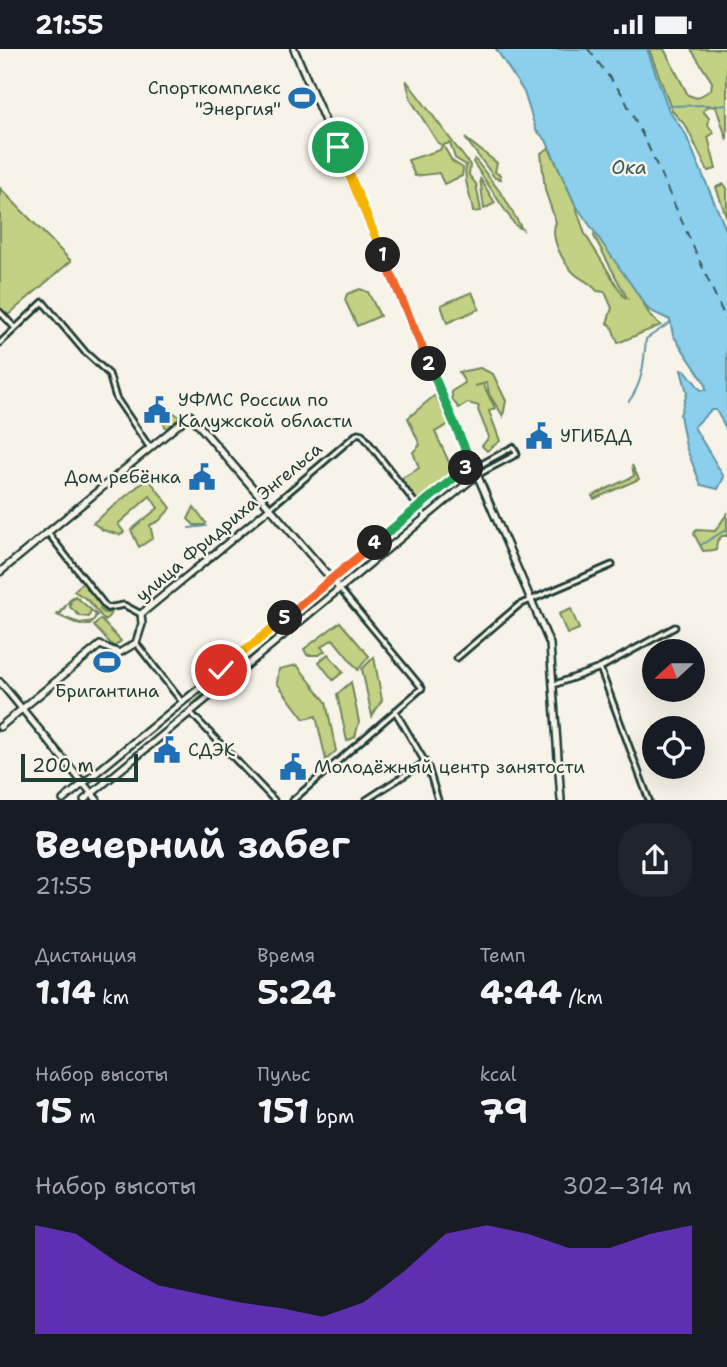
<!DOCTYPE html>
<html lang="ru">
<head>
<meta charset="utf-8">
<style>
	body { margin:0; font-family:"Shantell Sans",sans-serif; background:#20242c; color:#f1f3f6; height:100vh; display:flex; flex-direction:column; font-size:26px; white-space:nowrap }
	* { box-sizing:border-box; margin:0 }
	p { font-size:23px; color:#9ea1a6 }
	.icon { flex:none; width:38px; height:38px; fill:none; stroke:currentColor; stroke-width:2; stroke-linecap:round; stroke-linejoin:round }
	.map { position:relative; height:751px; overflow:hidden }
	.side { display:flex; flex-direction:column; background:#171b24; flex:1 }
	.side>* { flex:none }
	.needle { width:46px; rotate:249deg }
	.controls { position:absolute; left:642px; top:590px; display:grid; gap:14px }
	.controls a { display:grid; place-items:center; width:63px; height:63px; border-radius:50%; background:#171b24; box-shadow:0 7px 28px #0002; font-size:35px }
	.scale { position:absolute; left:21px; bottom:18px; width:117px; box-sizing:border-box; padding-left:7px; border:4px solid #1f3d34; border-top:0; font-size:19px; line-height:24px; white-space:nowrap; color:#1f3d34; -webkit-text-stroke:5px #f7f3e8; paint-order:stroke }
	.pin { position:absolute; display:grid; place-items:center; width:60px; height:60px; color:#fff; margin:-30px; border:4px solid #fff; border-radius:50%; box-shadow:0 2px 7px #0007 }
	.km { position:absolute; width:35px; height:35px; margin:-18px; border-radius:50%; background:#222; color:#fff; font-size:19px; line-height:35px; text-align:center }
	.round { display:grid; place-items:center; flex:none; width:74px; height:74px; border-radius:28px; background:#20242c }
	.headline { display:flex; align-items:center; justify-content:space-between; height:119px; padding:0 35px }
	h1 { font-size:38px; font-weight:700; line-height:52px }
	.figures { display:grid; grid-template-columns:repeat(3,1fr); gap:10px; height:119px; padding:7px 35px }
	.figures div { display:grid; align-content:center }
	.figures b { font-size:35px; font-weight:700 }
	.figures small { font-size:19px; font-weight:400 }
	.figures p { font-size:19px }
	.chart { height:196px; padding:14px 35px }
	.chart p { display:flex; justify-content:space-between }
	.chart svg { width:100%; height:126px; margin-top:7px; fill:#7c3aed; opacity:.7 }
	.status { display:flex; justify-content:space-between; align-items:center; height:49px; padding:0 35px; background:#171b24; direction:ltr }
	.status svg { height:19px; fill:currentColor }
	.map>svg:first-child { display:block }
	.green { fill:#c3d185; stroke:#71875c; stroke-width:2; fill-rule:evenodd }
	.water { fill:#8bcfec; stroke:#6095a2; stroke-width:2 }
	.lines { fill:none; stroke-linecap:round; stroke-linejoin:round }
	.stream { stroke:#6095a2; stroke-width:2 }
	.ferry { stroke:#355a59; stroke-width:2; stroke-dasharray:9 7; stroke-linecap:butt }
	.street-casing { stroke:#1f3d34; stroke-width:9 }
	.secondary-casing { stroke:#1f3d34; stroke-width:10 }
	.street { stroke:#f7f3e8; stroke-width:3.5 }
	.secondary { stroke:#f7f3e8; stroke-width:5 }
	.split-1-casing { stroke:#fff; stroke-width:14 }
	.split-2-casing { stroke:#fff; stroke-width:14 }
	.split-3-casing { stroke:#fff; stroke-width:14 }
	.split-4-casing { stroke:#fff; stroke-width:14 }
	.split-5-casing { stroke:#fff; stroke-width:14 }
	.split-6-casing { stroke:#fff; stroke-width:14 }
	.split-1 { stroke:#f5b400; stroke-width:9 }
	.split-2 { stroke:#f0652b; stroke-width:9 }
	.split-3 { stroke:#22a559; stroke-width:9 }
	.split-4 { stroke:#22a559; stroke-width:9 }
	.split-5 { stroke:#f0652b; stroke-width:9 }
	.split-6 { stroke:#f5b400; stroke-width:9 }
	.labels { text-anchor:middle; stroke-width:5; stroke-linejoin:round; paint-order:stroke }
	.poi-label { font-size:18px; fill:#1f3d34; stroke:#f7f3e8; text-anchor:start }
	.street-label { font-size:18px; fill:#1f3d34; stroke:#f7f3e8 }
	.water-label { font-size:19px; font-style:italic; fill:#355a59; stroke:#f7f3e8 }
</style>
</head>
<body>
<div class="status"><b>21:55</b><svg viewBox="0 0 49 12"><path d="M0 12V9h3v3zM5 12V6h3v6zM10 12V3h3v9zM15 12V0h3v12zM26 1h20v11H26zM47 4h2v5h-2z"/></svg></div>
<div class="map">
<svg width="727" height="751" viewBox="0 0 727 751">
	<rect width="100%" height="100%" fill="#f7f3e8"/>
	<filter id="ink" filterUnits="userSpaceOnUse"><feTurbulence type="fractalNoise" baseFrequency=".0143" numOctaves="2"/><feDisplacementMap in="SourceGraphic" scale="14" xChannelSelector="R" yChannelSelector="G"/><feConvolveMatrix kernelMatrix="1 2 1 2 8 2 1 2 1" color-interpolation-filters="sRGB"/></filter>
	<g filter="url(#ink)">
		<g class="green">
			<polygon points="649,0 664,0 688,46 697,49 711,41 712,33 691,0 727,0 727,91 716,58 709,57 703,62 709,69 708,76 714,84 708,88 716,120 708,122 686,77 672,62"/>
			<path d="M406 31 470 116 469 126 476 135 481 162 473 163C471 146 463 132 466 116L455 109 450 94 443 96 452 112 463 119 462 127 444 135 439 124 415 127 408 111 440 101 442 96 438 94 411 51Z"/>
			<polygon points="465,89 497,114 495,123 500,126 501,130 495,129"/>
			<path d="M549 99 575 155 585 185 624 248 627 249 594 187 595 182 626 225 651 268 661 276 618 294 611 276 607 274 612 259 605 243 597 242C590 233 583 232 575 225 563 214 549 188 556 173L545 141 541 104Z"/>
			<polygon points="475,110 504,148 522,180 515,176 473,113"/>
			<polygon points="480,129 495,154 484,160"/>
			<polygon points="724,135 727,139 727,170 716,138"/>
			<polygon points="0,139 71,212 7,267 0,260"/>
			<polygon points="360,240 368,243 380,267 357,277 345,251 347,245"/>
			<polygon points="472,243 479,260 447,274 441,256"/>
			<polygon points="480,319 493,325 506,352 503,367 489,345 487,334 475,337 483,335 495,359 489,362 500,392 487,402 482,397 489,388 478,361 479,357 468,354 459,359 452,351 452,342 465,334 459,323"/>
			<polygon points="435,346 449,375 435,383 454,424 419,452 408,444 402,429 419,419 413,403 420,396 408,369"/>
			<polygon points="170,361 181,369 167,380 160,369"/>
			<polygon points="632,416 639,430 594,450 592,447 634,427"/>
			<polygon points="148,429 171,459 159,472 150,476 153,489 139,498 131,481 158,459 150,447 118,475 124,483 120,486 103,481 93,474"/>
			<polygon points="194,458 206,474 205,476 194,476 188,470"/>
			<polygon points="727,465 727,487 722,487 717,492 716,501 703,502 694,485 696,481 715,482"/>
			<polygon points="83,533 102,557 100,560 104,564 111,564 105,572 88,551 74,542"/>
			<polygon points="327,535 329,538 191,652 189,650"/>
			<polygon points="331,540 333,542 194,657 192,655"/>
			<path d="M75 547 97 566 90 576H80L57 566ZM72 548 76 549 71 551 70 558 80 567 89 568 91 561 96 566 93 572 80 574 59 567Z"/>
			<polygon points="571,560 579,580 567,585 559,565"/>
			<polygon points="100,570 121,592 114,598 94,577"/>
			<polygon points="340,573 369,607 358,621 333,590 321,598 325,602 319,606 307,606 304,600"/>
			<polygon points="328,605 343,623 333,631 319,613"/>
			<polygon points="374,608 382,651 372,667 362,620"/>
			<polygon points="297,616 326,653 336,702 326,711 316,667 304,670 277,634 279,620"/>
			<polygon points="351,633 359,673 355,688 347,692 337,645"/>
		</g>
		<polygon class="water" points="496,0 647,0 669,62 685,84 727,183 727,381 716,361 711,361 694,378 724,428 718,440 701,436 686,398 680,366 687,344 681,321 685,321 701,341 706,341 705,334 673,286 670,271 649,261 575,155 546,91 536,81 524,43"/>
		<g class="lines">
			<g class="stream">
				<polyline points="715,56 727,56"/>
				<polyline points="667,57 709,56"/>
				<path d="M629 352C643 334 644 312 646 290L671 273"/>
				<polyline points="189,479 206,477"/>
				<polyline points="701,496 727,480"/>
			</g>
			<polyline class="ferry" points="588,0 622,45 649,99 727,273"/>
			<defs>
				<g id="street">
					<polyline points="0,263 15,279"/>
					<polyline points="0,294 43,253 85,303 109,325 116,349 150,399"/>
					<polyline points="472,416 480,416 513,398 517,405 477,426"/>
					<polyline points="270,459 358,384 362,385 426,468"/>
					<polyline points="48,484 107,559 124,556 141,565"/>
					<polyline points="136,594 182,653"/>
					<polyline points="457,609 519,556 612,516"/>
					<polyline points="600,619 649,751"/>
					<polyline points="553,636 600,619 675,578"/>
					<polyline points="395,662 428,718 438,751"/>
					<polyline points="190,663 274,751"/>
					<polyline points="293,751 422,639 339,539"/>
					<polyline points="366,751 425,713"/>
				</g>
				<g id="secondary">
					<polyline points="294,0 550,595 561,751"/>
					<polyline points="0,523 190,366 339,539"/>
					<polyline points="0,633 97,751"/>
					<polyline points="0,678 100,596 119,604 136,594 142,575 141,565 270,459"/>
					<polyline points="63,751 472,416"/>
					<polyline points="84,751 477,426"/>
				</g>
			</defs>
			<use href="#street" class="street-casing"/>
			<use href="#secondary" class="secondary-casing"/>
			<use href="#street" class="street"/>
			<use href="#secondary" class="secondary"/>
		</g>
	</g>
	<g class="lines" filter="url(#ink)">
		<defs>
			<polyline id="split-1" points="338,98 383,206"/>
			<polyline id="split-2" points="383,206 429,315"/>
			<polyline id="split-3" points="429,315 472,416 466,419"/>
			<polyline id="split-4" points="375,494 466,419"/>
			<polyline id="split-5" points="285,569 375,494"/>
			<polyline id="split-6" points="221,621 285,569"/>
		</defs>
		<use href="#split-1" class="split-1-casing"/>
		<use href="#split-2" class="split-2-casing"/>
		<use href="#split-3" class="split-3-casing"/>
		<use href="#split-4" class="split-4-casing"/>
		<use href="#split-5" class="split-5-casing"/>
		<use href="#split-6" class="split-6-casing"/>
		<use href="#split-1" class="split-1"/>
		<use href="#split-2" class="split-2"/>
		<use href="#split-3" class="split-3"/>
		<use href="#split-4" class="split-4"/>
		<use href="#split-5" class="split-5"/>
		<use href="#split-6" class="split-6"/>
	</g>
	<defs>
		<symbol id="stadium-bare" viewBox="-9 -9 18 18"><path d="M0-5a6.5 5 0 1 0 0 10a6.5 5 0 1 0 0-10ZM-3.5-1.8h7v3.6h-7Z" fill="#1f6fb2" stroke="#f7f3e8" stroke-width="2.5" paint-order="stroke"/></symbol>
		<symbol id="civic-bare" viewBox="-9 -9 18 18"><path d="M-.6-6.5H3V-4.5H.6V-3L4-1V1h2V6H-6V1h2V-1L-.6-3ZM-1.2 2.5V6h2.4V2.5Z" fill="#1f6fb2" stroke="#f7f3e8" stroke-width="2.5" paint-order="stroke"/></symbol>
	</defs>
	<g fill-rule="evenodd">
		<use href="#stadium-bare" x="283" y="30" width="38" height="38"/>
		<use href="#civic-bare" x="138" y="342" width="38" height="38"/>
		<use href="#civic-bare" x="520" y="368" width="38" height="38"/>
		<use href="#civic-bare" x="183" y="409" width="38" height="38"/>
		<use href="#stadium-bare" x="88" y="594" width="38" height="38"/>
		<use href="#civic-bare" x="148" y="682" width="38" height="38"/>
		<use href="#civic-bare" x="274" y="699" width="38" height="38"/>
	</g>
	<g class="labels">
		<g class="poi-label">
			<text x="281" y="45" text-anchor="end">Спорткомплекс<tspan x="281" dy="21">"Энергия"</tspan></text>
			<text x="178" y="357">УФМС России по<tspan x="178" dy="21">Калужской области</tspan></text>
			<text x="560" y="393">УГИБДД</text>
			<text x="181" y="434" text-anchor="end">Дом ребёнка</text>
			<text x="107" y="648" text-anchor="middle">Бригантина</text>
			<text x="188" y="707">СДЭК</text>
			<text x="314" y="724">Молодёжный центр занятости</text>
		</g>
		<g class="street-label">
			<text transform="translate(229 473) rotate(-40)" y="6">улица Фридриха Энгельса</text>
		</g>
		<g class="water-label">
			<text x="629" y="125">Ока</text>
		</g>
	</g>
</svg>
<div class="controls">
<a><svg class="needle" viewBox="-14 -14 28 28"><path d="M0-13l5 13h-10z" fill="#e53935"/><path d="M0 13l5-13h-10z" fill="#9ea1a6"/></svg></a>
<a><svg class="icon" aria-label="locate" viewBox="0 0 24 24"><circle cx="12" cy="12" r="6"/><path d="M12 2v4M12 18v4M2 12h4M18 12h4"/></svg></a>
</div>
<div class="scale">200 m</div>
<div class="pin" style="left:338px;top:98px;background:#1e9e55"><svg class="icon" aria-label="arrive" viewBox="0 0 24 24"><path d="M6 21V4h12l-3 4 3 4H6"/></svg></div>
<div class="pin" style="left:221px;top:621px;background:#d93025"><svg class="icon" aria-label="check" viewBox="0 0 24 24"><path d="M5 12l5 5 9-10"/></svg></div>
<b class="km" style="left:383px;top:206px">1</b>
<b class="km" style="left:429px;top:315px">2</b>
<b class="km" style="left:466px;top:419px">3</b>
<b class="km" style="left:375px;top:494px">4</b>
<b class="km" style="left:285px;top:569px">5</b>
</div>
<section class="side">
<div class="headline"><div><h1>Вечерний забег</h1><p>21:55</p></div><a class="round"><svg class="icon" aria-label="share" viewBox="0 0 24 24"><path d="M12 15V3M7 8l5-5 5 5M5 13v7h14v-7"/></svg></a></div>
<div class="figures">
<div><p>Дистанция</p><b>1.14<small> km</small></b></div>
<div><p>Время</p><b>5:24</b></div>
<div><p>Темп</p><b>4:44<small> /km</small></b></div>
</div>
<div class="figures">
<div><p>Набор высоты</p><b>15<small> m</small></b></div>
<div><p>Пульс</p><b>151<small> bpm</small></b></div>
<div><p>kcal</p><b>79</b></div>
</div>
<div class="chart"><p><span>Набор высоты</span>302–314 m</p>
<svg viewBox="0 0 160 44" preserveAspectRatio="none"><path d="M0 44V6L10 9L20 19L30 27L40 30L50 33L60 35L70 38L80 33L90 22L100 9L110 6L120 9L130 14L140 14L150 9L160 6V44z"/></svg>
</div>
</section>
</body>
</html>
